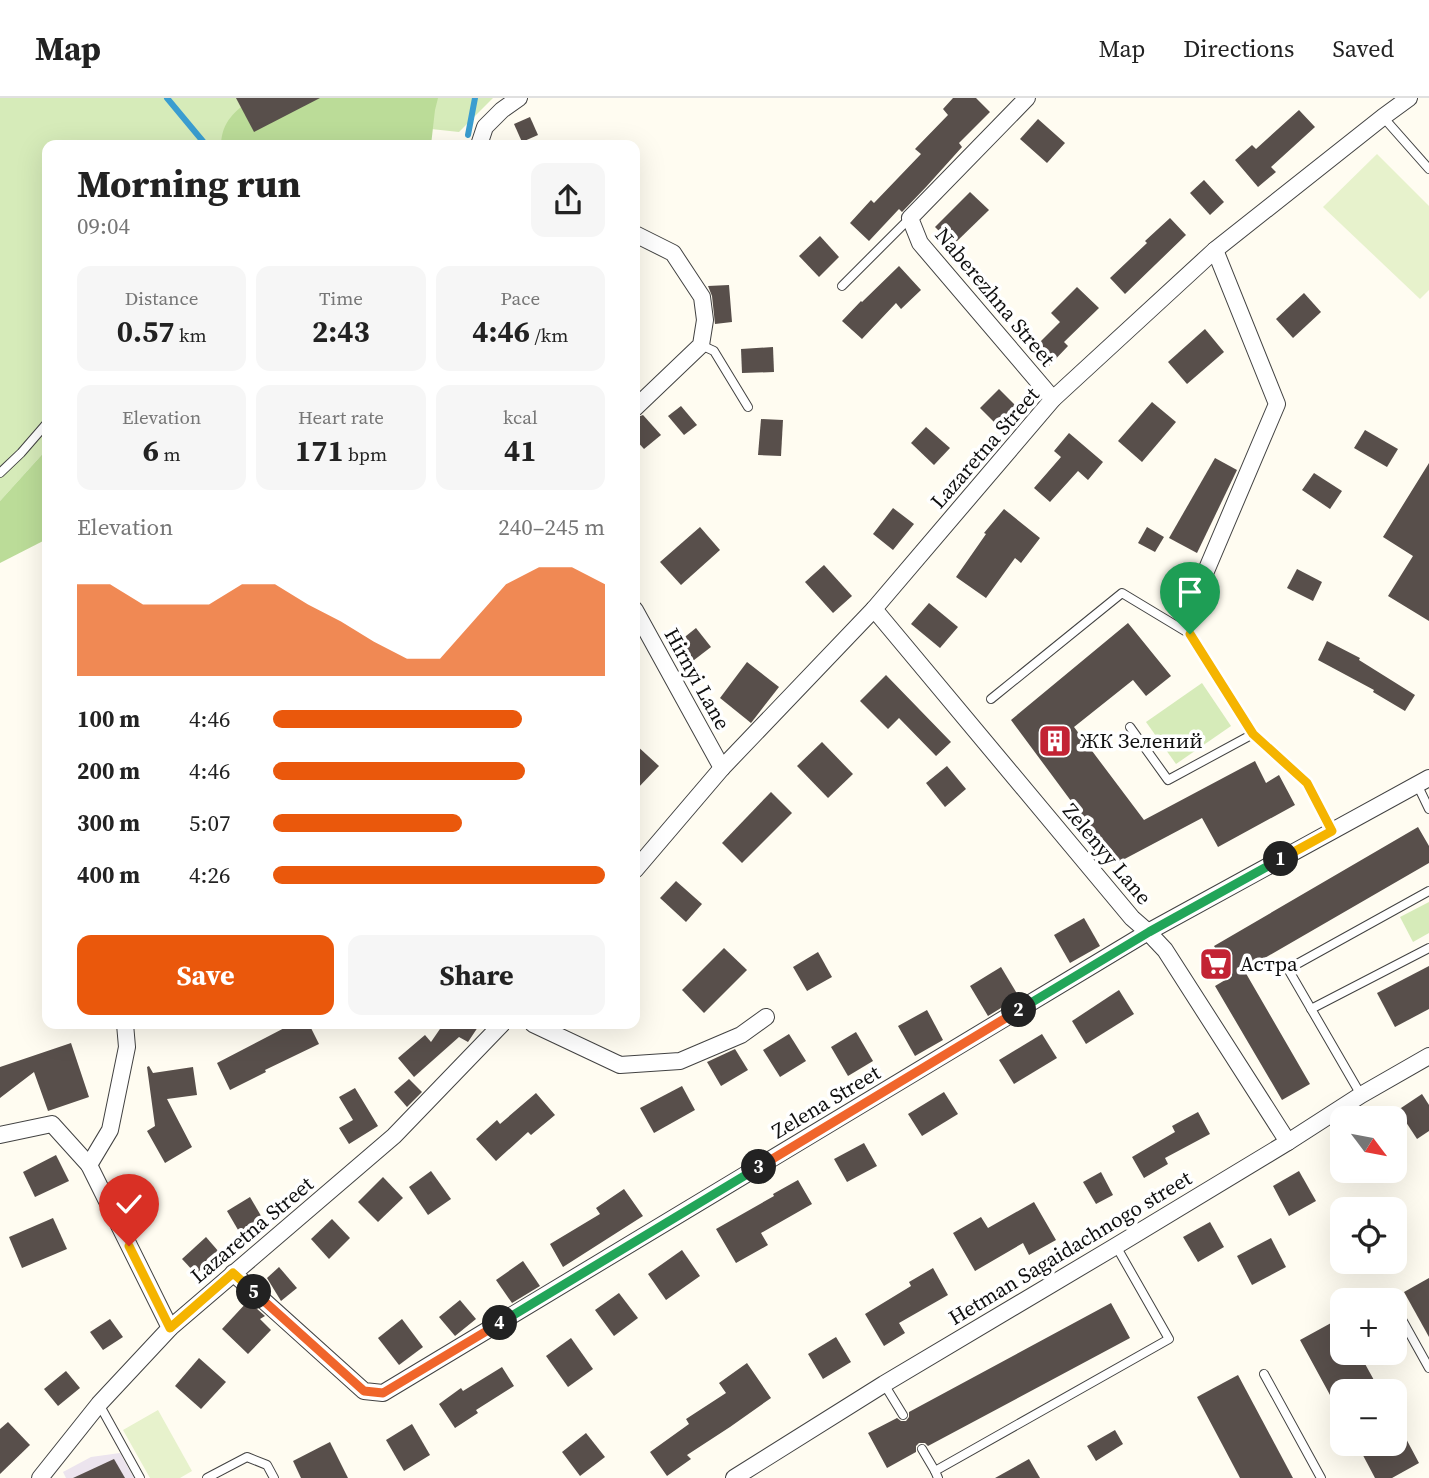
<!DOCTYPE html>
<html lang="en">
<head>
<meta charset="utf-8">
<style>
	body { margin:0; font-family:"Source Serif 4",serif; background:#f6f6f6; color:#222; height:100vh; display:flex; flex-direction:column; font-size:26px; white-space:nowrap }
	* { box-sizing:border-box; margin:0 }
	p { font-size:23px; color:#767676 }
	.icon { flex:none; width:38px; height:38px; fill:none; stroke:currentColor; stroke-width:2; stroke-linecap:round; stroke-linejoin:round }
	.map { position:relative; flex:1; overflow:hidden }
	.drawer { position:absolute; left:42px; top:42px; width:598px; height:889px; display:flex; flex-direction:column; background:#fff; border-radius:14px; box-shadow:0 7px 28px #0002 }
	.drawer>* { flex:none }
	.needle { width:46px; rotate:122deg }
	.tools { position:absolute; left:1330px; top:1008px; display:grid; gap:14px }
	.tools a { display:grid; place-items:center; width:77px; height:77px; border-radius:14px; background:#fff; box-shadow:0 7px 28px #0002; font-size:35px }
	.pin { position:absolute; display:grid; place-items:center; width:60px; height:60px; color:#fff; margin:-72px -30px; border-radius:50% 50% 50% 0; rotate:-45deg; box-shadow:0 0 7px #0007 }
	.pin .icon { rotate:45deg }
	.km { position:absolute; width:35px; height:35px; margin:-18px; border-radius:50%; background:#222; color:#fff; font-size:19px; line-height:35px; text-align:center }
	.round { display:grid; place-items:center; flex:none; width:74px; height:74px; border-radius:14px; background:#f6f6f6 }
	.head { display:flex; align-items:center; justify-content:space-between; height:119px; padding:0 35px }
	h1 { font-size:38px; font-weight:700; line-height:52px }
	.figures { display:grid; grid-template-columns:repeat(3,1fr); gap:10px; height:119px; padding:7px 35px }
	.figures div { display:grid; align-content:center; border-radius:14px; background:#f6f6f6; text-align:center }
	.figures b { font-size:30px; font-weight:700 }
	.figures small { font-size:19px; font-weight:400 }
	.figures p { font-size:19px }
	.chart { height:196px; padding:14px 35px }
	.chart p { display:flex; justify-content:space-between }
	.chart svg { width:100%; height:126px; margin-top:7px; fill:#ea580c; opacity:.7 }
	.cta { display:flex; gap:14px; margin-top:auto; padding:14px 35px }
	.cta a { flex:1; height:80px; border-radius:14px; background:#ea580c; color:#fff; font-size:28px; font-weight:700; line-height:80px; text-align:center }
	.cta a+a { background:#f6f6f6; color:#222 }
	ul { padding:0 35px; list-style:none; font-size:23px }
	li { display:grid; grid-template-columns:112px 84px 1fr; align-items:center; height:52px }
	li i { height:18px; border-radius:9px; background:#ea580c }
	header { display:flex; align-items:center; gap:42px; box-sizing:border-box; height:98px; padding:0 35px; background:#fff; border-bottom:2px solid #e0e0e0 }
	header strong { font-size:33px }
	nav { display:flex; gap:38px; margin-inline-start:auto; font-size:24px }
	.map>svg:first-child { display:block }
	.industrial { fill:#ece4ee }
	.green { fill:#d6ebb9 }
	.forest { fill:#bbdc98 }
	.pitch { fill:#e7f2cc }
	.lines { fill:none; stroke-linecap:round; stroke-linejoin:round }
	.stream { stroke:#3a9dd0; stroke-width:6 }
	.building { fill:#584f4b }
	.lane-casing { stroke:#424242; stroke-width:10 }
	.street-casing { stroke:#424242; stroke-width:18 }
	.lane { stroke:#fff; stroke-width:8 }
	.street { stroke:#fff; stroke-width:16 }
	.split-1-casing { stroke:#fff; stroke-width:14 }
	.split-2-casing { stroke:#fff; stroke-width:14 }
	.split-3-casing { stroke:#fff; stroke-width:14 }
	.split-4-casing { stroke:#fff; stroke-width:14 }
	.split-5-casing { stroke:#fff; stroke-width:14 }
	.split-6-casing { stroke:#fff; stroke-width:14 }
	.split-1 { stroke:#f5b400; stroke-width:9 }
	.split-2 { stroke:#22a559; stroke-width:9 }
	.split-3 { stroke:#f0652b; stroke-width:9 }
	.split-4 { stroke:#22a559; stroke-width:9 }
	.split-5 { stroke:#f0652b; stroke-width:9 }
	.split-6 { stroke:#f5b400; stroke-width:9 }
	.labels { text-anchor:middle; stroke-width:7; stroke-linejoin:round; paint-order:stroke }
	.street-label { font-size:21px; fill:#0f0f0f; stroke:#fff }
	.poi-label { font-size:21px; fill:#0f0f0f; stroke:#fff; text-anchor:start }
</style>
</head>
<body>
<header>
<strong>Map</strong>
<nav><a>Map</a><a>Directions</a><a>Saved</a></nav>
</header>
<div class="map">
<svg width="1429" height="1380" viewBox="0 0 1429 1380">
	<rect width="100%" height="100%" fill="#fffcf1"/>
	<polygon class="industrial" points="120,1355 134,1380 66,1380 63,1374 91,1359"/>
	<g class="green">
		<polygon points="0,0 493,0 459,34 431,31 410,47 47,47 47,351 0,403"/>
		<polygon points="1202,585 1231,628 1176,666 1146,624"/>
		<polygon points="1429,804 1429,835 1413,844 1400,819"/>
	</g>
	<g class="forest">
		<path d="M253 0H438L435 12 431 47H221C222 23 235 13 253 0Z"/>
		<polygon points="47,351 47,441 0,465 0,403"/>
	</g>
	<g class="pitch">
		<polygon points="1377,56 1429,108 1429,192 1420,201 1323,109"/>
		<polygon points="158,1312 192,1373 180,1380 150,1380 123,1332"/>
	</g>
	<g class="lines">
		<g class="stream">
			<polyline points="167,0 206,47"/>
			<polyline points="468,37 475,0"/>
		</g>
	</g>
	<g class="building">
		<polygon points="236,0 320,0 254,34"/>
		<polygon points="953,0 976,0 990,14 959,45 962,49 926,89 902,114 899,111 869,143 850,125 871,102 874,105 921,56 915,51 948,17 943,11"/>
		<polygon points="1299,12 1315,29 1271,69 1276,74 1258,89 1235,62 1252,47 1256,51"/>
		<polygon points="530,19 538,37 522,44 514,26"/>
		<polygon points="1038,21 1065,45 1047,65 1020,41"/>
		<polygon points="1204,82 1224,104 1210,117 1190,95"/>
		<polygon points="970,94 989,112 953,147 935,129"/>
		<polygon points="1170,120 1186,137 1125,196 1110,180 1147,145 1145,143"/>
		<polygon points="820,138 839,159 819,179 799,158"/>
		<polygon points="899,168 921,192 901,211 896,205 862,241 842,223 861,203 862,204"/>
		<polygon points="729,187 732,224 715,226 712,198 708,188"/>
		<polygon points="1077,189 1099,210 1064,244 1068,248 1049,268 1032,252 1060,224 1051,215"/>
		<polygon points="1304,195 1321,214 1293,240 1276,221"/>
		<polygon points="1205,231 1224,254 1187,286 1168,264"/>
		<polygon points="773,249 774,274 742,275 741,251"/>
		<polygon points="999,291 1016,308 997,327 980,310"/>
		<polygon points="1152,304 1176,324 1142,364 1118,343"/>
		<polygon points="681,308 697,327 684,337 668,318"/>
		<polygon points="643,317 661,337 644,351 635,341 635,320"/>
		<polygon points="761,321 783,322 781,358 758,357"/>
		<polygon points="926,329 950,350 934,367 911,345"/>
		<polygon points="1365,332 1398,351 1387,369 1354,350"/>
		<polygon points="1069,335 1103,364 1088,382 1078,373 1050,404 1034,390 1061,359 1054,353"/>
		<polygon points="1215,360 1237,372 1197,455 1169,440"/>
		<polygon points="1429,365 1429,523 1388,498 1413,458 1383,439"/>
		<polygon points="1314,375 1342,393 1330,411 1302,392"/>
		<polygon points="893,410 914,426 893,452 873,436"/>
		<polygon points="1004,411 1040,440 1021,465 1015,460 986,500 956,479 986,436 984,435"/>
		<polygon points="700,429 720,452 681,487 660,464"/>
		<polygon points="1147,429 1164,439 1155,454 1138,445"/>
		<polygon points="824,467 852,498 833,515 805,484"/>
		<polygon points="1297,471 1322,484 1313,503 1287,490"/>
		<polygon points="929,505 958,529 940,550 911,526"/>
		<polygon points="1128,525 1171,578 1146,598 1133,582 1074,629 1144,722 1255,663 1266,685 1279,677 1295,707 1218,749 1202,720 1117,765 1011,622"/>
		<polygon points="696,530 711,549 685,569 671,550"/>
		<polygon points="1327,543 1360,560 1359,562 1415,597 1405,613 1373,594 1374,592 1318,562"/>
		<polygon points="747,564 779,589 751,625 720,600"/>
		<polygon points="886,577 951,644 936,658 899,620 888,631 860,603"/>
		<polygon points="822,644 853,676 828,700 797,668"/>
		<polygon points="635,646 659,668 635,693"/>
		<polygon points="947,668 966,691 945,709 926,685"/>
		<polygon points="771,694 792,715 742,765 722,745"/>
		<polygon points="1418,729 1429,748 1429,765 1244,872 1310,986 1282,1002 1215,888 1232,878 1214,848"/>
		<polygon points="676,783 702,806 686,824 660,800"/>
		<polygon points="1084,820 1100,848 1070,865 1054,837"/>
		<polygon points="724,850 747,872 704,915 682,892"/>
		<polygon points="818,854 832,879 807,893 793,869"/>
		<polygon points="1429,868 1429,911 1395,929 1377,895"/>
		<polygon points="1001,869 1019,899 988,918 970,888"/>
		<polygon points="1119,892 1134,916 1086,946 1072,923"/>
		<polygon points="927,912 943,942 915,958 898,928"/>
		<polygon points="292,926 309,926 319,946 265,972 266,974 230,992 217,965"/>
		<polygon points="440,926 480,926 468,944 459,939 414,979 398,960 425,937 431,944 442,928"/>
		<polygon points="856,934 873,963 848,978 831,949"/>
		<polygon points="789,936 806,963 780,979 763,952"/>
		<polygon points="1042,936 1057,960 1014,986 999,962"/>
		<polygon points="71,945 89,999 48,1013 34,974 0,1000 0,969"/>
		<polygon points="735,951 748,972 721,988 707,964"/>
		<polygon points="149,968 153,975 193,969 197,997 167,1001 192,1049 165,1065 147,1033 155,1028 147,969"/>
		<polygon points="409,981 422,994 407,1009 394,994"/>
		<polygon points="682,988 695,1012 654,1035 640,1010"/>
		<polygon points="355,990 378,1028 349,1046 339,1030 353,1022 339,999"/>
		<polygon points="944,994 958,1016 922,1038 908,1016"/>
		<polygon points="536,995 555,1017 531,1037 528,1034 496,1063 476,1041 497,1022 500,1026"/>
		<polygon points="1422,996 1429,1007 1429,1033 1417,1041 1398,1012"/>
		<polygon points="1198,1014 1210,1036 1165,1060 1168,1066 1144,1080 1132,1059 1175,1034 1172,1028"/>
		<polygon points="864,1045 877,1068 847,1084 834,1061"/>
		<polygon points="56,1057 69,1083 35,1099 23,1074"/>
		<polygon points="431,1073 451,1101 428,1117 409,1089"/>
		<polygon points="1299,1073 1316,1103 1289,1118 1273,1088"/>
		<polygon points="1101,1074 1113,1097 1096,1106 1083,1084"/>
		<polygon points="383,1079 403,1100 378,1124 358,1104"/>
		<polygon points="798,1082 812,1106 761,1135 768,1147 736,1165 716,1131 774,1098 773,1096"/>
		<polygon points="624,1091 643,1118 563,1169 550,1146 600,1116 596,1110"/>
		<polygon points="250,1099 264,1123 241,1137 227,1113"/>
		<polygon points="1034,1104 1056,1142 1029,1157 1023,1145 975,1173 953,1135 981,1119 988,1130"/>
		<polygon points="53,1120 67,1151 22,1170 9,1139"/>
		<polygon points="332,1121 350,1140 329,1161 311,1141"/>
		<polygon points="1210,1124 1224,1149 1198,1164 1183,1139"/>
		<polygon points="206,1139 219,1154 196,1176 182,1161"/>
		<polygon points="1271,1140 1286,1169 1252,1187 1237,1158"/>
		<polygon points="682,1152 700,1178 666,1202 648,1176"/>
		<polygon points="523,1163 540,1188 512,1205 496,1182"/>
		<polygon points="279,1169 297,1190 281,1203 267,1180"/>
		<polygon points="933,1170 948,1197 899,1225 905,1235 884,1248 865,1216 911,1188 909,1184"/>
		<polygon points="1429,1180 1429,1239 1404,1194"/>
		<polygon points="619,1195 638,1220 614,1238 595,1212"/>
		<polygon points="460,1202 476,1221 455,1238 439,1219"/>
		<polygon points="248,1203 265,1218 260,1221 271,1232 248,1256 222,1231"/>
		<polygon points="1111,1205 1130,1240 928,1348 925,1345 919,1345 916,1348 916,1354 887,1370 868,1335 897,1320 901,1323 906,1323 909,1319 909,1314"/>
		<polygon points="1342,1219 1342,1255 1359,1255 1380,1293 1342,1293 1342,1319 1300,1242"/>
		<polygon points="110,1221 123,1239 103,1252 90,1234"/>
		<polygon points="402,1221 423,1249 399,1267 378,1240"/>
		<polygon points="836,1239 851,1264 823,1281 808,1256"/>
		<polygon points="571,1240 593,1271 568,1289 546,1258"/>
		<polygon points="199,1260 226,1284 201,1311 175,1288"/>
		<polygon points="747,1265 771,1300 730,1329 687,1357 691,1361 667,1378 650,1354 689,1326 686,1321 726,1295 719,1285"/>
		<polygon points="502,1269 514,1288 476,1312 478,1315 455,1330 439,1306 461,1290 463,1293"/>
		<polygon points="66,1273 80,1290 58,1308 44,1291"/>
		<polygon points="1238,1277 1293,1380 1240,1380 1197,1299"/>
		<polygon points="1395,1320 1419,1365 1392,1380 1375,1380 1357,1346 1395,1346"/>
		<polygon points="8,1324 30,1347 0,1376 0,1331"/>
		<polygon points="412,1326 430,1357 404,1373 386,1342"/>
		<polygon points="1115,1332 1123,1346 1096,1363 1087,1348"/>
		<polygon points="586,1335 605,1359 580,1378 562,1354"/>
		<polygon points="330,1344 348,1380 301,1380 293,1363"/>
		<polygon points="114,1361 125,1380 73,1380"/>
		<polygon points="1029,1361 1040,1380 995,1380"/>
	</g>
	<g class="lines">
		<defs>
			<g id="lane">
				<polyline points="1383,19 1429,71"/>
				<polyline points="842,188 910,120"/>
				<polyline points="701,247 714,253 748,309"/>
				<polyline points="0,375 21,355 47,325"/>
				<polyline points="991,601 1122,495 1190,536 1253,636 1307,685 1332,733"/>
				<polyline points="1130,629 1168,682 1253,636"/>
				<polyline points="1417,686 1429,711"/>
				<polyline points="1311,911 1429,850"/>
				<polyline points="1361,997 1288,871 1429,793"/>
				<polyline points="1389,1198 1391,1202"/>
				<polyline points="1395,1209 1429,1270"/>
				<polyline points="1264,1276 1321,1380"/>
				<polyline points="884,1286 903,1317"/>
				<polyline points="99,1306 140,1380"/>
				<polyline points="922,1351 935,1373"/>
				<polyline points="207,1380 247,1359 267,1367 274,1380"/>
				<polyline points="938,1380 935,1373 1169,1241 1116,1148"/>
			</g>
			<g id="street">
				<polyline points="1027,0 910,120 920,145 1053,301"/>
				<polyline points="479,47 485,29 502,12 519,0"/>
				<polyline points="635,136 673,155 702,199 705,222 701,247 635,310"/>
				<polyline points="1206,473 1277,306 1215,152"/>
				<polyline points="874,511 1132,820 1148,834 1165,852 1288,1044"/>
				<polyline points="635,512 722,670"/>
				<polyline points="635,772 722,670 874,511 1053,301 1215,152 1383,19 1409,0"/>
				<polyline points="533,926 620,967 680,963 741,937 766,919"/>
				<polyline points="0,1037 52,1026 89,1067 170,1230"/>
				<polyline points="89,1067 110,1032 127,949 125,926"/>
				<polyline points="233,1175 364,1293 383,1295 1148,834 1429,680"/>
				<polyline points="40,1380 99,1306 170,1230 394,1038 502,926"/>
				<polyline points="734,1380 884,1286 1116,1148 1288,1044 1361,997 1429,958"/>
			</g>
		</defs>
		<use href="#lane" class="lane-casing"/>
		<use href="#street" class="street-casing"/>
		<use href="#lane" class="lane"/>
		<use href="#street" class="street"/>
	</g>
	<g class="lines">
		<defs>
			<polyline id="split-1" points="1190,536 1253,636 1307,685 1332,733 1281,761"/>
			<polyline id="split-2" points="1019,912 1149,834 1281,761"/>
			<polyline id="split-3" points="759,1069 1019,912"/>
			<polyline id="split-4" points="500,1225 759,1069"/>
			<polyline id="split-5" points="254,1194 364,1293 383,1295 500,1225"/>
			<polyline id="split-6" points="129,1148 170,1230 233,1175 254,1194"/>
		</defs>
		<use href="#split-1" class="split-1-casing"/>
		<use href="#split-2" class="split-2-casing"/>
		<use href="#split-3" class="split-3-casing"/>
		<use href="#split-4" class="split-4-casing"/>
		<use href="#split-5" class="split-5-casing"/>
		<use href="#split-6" class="split-6-casing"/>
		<use href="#split-1" class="split-1"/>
		<use href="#split-2" class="split-2"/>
		<use href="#split-3" class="split-3"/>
		<use href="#split-4" class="split-4"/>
		<use href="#split-5" class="split-5"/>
		<use href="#split-6" class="split-6"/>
	</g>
	<defs>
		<symbol id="building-square" viewBox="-11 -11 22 22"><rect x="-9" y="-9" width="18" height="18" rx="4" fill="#c32334" stroke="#fff"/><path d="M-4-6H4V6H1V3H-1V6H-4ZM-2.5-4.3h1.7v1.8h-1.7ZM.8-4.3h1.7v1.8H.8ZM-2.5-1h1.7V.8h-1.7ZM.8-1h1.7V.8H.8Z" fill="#fff"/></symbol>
		<symbol id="supermarket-square" viewBox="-11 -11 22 22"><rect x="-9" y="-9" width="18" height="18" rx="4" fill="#c32334" stroke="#fff"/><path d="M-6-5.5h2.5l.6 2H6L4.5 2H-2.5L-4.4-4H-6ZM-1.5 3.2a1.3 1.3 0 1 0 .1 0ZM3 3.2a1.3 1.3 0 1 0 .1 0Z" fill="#fff"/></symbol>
	</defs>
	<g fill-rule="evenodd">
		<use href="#building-square" x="1036" y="624" width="38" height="38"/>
		<use href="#supermarket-square" x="1197" y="847" width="38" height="38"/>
	</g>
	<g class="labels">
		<g class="street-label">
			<text transform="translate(995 199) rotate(50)" y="7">Naberezhna Street</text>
			<text transform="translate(985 350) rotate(-49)" y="7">Lazaretna Street</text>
			<text transform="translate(697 581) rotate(61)" y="7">Hirnyi Lane</text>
			<text transform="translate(1107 756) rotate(50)" y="7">Zelenyy Lane</text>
			<text transform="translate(826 1004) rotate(-31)" y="7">Zelena Street</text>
			<text transform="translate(252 1132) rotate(-40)" y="7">Lazaretna Street</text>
			<text transform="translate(1070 1150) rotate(-31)" y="7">Hetman Sagaidachnogo street</text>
		</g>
		<g class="poi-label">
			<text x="1080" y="650">ЖК Зелений</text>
			<text x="1240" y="873">Астра</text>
		</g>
	</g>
</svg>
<div class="tools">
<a><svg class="needle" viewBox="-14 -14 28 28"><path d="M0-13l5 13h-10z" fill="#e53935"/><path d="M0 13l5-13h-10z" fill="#767676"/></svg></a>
<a><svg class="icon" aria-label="locate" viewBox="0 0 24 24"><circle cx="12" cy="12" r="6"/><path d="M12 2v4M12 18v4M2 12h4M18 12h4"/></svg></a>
<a>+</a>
<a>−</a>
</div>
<div class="pin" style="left:1190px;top:536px;background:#1e9e55"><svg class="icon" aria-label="arrive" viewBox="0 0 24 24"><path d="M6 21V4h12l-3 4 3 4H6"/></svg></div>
<div class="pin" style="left:129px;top:1148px;background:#d93025"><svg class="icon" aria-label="check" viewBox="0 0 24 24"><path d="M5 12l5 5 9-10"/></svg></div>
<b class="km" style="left:1281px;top:761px">1</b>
<b class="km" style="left:1019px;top:912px">2</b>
<b class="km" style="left:759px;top:1069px">3</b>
<b class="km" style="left:500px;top:1225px">4</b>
<b class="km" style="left:254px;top:1194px">5</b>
<section class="drawer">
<div class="head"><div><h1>Morning run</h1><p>09:04</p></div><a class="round"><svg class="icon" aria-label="share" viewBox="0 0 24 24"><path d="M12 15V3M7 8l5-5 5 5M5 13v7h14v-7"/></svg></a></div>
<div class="figures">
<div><p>Distance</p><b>0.57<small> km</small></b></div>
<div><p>Time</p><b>2:43</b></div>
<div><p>Pace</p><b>4:46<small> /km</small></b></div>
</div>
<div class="figures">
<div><p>Elevation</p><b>6<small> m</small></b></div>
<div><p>Heart rate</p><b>171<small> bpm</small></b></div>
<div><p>kcal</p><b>41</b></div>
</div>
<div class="chart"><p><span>Elevation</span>240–245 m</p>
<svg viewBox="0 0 160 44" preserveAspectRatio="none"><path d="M0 44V12L10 12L20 19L30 19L40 19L50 12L60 12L70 19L80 25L90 32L100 38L110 38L120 25L130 12L140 6L150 6L160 12V44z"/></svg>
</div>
<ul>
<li><b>100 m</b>4:46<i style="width:75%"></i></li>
<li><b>200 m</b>4:46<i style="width:76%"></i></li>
<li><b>300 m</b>5:07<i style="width:57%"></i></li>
<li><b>400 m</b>4:26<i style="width:100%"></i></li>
</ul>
<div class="cta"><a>Save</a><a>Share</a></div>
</section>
</div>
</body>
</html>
